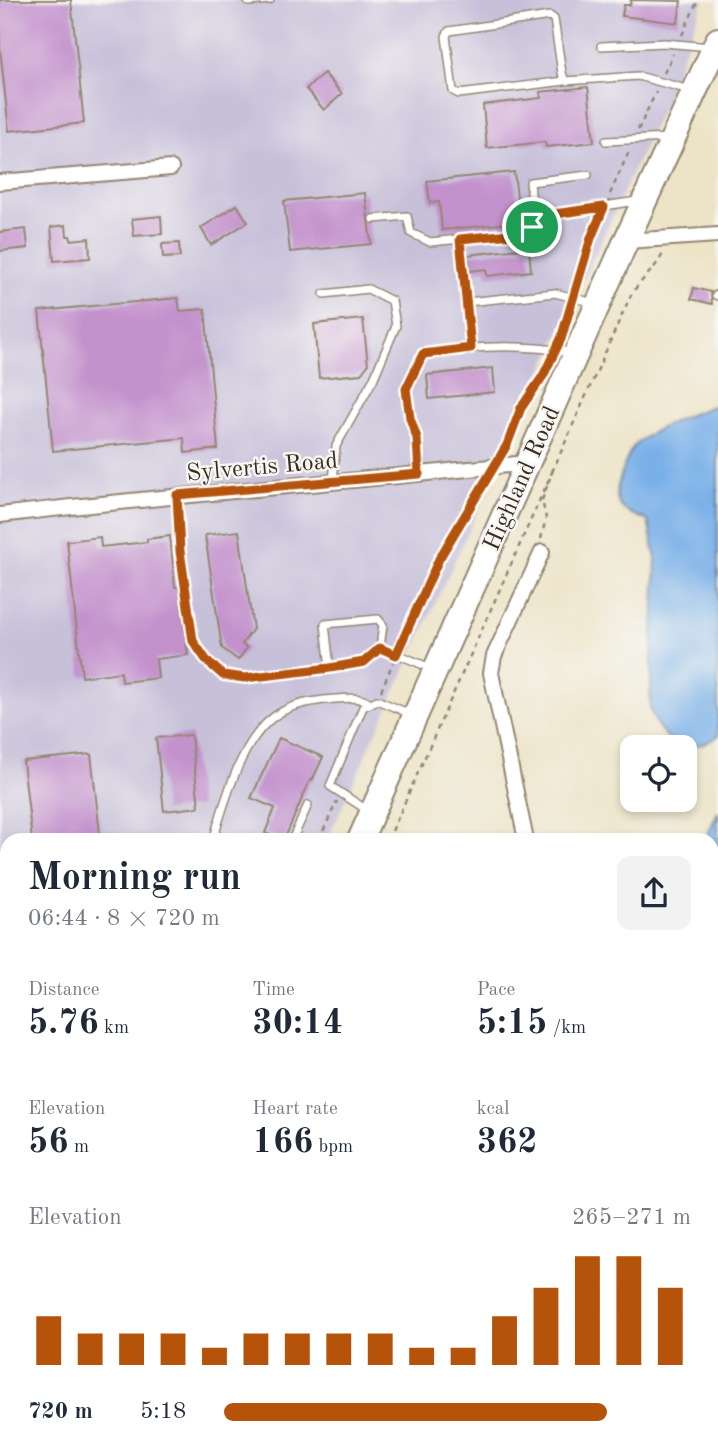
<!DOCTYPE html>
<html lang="en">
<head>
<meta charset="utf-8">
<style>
	body { margin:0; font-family:"Old Standard TT",serif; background:#f2f2f3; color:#1f2937; height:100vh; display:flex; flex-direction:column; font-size:26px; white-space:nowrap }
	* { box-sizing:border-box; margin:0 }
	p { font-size:23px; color:#747a83 }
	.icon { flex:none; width:38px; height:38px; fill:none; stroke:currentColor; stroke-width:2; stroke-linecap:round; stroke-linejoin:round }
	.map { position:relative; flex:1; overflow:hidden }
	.details { position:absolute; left:0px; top:833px; width:719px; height:621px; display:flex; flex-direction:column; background:#fff; border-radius:21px 21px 0 0; box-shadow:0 4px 10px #0003 }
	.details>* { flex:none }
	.controls { position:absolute; left:620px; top:735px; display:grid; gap:14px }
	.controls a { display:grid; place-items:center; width:77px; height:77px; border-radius:14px; background:#fff; box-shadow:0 4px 10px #0003; font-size:35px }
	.pin { position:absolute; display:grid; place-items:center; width:60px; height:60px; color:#fff; margin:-30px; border:4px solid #fff; border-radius:50%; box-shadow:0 2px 7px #0007 }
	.round { display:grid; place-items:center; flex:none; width:74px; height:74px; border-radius:14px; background:#f2f2f3 }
	.overview { display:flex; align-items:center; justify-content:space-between; height:119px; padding:0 28px }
	h1 { font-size:38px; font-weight:800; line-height:52px }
	.metrics { display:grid; grid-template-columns:repeat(3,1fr); gap:10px; height:119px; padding:7px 28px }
	.metrics div { display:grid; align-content:center }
	.metrics b { font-size:35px; font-weight:800 }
	.metrics small { font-size:19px; font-weight:400 }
	.metrics p { font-size:19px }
	.chart { height:196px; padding:14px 28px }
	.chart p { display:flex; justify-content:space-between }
	.chart svg { width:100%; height:126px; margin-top:7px; stroke:#b45309; stroke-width:6 }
	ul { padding:0 28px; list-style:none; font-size:23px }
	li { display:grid; grid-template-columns:112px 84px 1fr; align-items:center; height:52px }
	li i { height:18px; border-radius:9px; background:#b45309 }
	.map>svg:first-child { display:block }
	.built { fill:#e5d3f1 }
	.industrial { fill:#c7c0d9 }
	.water { fill:#7ab0e8; stroke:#5a6d83; stroke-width:2 }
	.building { fill:#c391cc }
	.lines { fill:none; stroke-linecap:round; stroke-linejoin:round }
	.lane-casing { stroke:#948672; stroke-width:10 }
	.street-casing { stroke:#948672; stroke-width:18 }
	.highway-casing { stroke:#948672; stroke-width:28 }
	.path { stroke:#948672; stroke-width:2.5; stroke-dasharray:5 5; stroke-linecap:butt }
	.lane { stroke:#fff; stroke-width:7 }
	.street { stroke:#fff; stroke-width:14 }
	.highway { stroke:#fff; stroke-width:24 }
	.route-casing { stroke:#fff; stroke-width:14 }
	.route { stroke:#b45309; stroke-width:9 }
	.labels { text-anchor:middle; stroke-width:5; stroke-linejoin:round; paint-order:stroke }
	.street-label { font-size:24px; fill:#3b2a1e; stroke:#f6f6f2 }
</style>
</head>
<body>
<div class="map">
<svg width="718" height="1454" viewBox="0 0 718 1454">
	<rect width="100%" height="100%" fill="#f6f6f2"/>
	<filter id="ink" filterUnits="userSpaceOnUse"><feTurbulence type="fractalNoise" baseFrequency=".0143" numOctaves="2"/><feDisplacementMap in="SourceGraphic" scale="14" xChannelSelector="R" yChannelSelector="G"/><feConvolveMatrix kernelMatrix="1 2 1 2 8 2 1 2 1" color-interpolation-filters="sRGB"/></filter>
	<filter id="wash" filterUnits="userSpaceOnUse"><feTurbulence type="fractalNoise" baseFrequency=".00686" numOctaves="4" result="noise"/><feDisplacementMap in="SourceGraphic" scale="28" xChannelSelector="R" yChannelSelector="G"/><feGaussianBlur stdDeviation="1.57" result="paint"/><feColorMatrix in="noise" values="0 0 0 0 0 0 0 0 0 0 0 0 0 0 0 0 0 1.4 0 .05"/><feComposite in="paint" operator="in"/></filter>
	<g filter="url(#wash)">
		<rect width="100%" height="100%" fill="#ede3c6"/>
		<polygon class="built" points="7,1165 7,1328 0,1337 0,1166"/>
		<polygon class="industrial" points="0,0 704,0 664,104 327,840 7,840 7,1165 0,1166"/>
		<g class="water">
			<path d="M718 404V736C687 758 660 741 650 708L656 559 648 521C639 516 626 514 620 505 615 498 617 487 620 479 623 469 626 458 632 449 646 430 695 413 718 404Z"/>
			<polygon points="718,812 718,1454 676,1454 675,1447 712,1447 712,840 705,840"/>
			<polygon points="72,1447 306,1447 316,1454 72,1454"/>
		</g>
		<g id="blocks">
			<g class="building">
				<polygon points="0,0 71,0 84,123 9,131 0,48"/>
				<polygon points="631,0 681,1 678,23 622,16 624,5 630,5"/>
				<polygon points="324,73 342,94 324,110 306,89"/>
				<polygon points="588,87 594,142 546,147 545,142 487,148 483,105 541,98 540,92"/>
				<polygon points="514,172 520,222 442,230 439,202 430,203 427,181"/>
				<polygon points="365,193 371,244 290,252 284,201"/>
				<polygon points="237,205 248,222 211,245 201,228"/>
				<polygon points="161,216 162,234 134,236 132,219"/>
				<polygon points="66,225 67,236 70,236 71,240 89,238 90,258 54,261 51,227"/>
				<polygon points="26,229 28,248 0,251 0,232"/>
				<polygon points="179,243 180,257 163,258 162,244"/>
				<polygon points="529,248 531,271 487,276 486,269 470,271 468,255"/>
				<polygon points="694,288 711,292 712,304 691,299"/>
				<polygon points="178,298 180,311 205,309 218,449 185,453 184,438 53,451 39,311"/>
				<polygon points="363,319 368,365 361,374 319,378 314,324"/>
				<polygon points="493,368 495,392 429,399 427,375"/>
				<polygon points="239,531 253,629 242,644 247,648 238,660 222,648 205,535"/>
				<polygon points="170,536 175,587 179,587 188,655 156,659 158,678 122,682 121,672 82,677 67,541 100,537 101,547 147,542 147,539"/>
				<polygon points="191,735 199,807 164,811 156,738"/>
				<polygon points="279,738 323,757 312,781 310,780 284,840 265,833 275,808 251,798"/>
				<polygon points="91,754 100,834 82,836 83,840 32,840 23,761"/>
			</g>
		</g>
	</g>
	<g filter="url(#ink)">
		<use href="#blocks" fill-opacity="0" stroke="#948672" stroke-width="2"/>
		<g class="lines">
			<defs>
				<g id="lane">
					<polyline points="248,0 248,2 270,0"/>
					<polyline points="601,46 664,43 711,47"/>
					<polyline points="565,81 459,94 453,91 446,36 449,31 550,16 554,19 562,73 565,81 638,76 690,90"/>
					<polyline points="606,141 669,138"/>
					<polyline points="533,217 530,182 588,175"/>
					<polyline points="373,219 407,216 411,233 430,242 522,233 532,227 533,217 637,201"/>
					<polyline points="460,239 467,302"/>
					<polyline points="324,294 368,289 392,301 396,326 373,380 336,446 333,482"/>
					<polyline points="716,295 718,296"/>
					<polyline points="471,348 467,302 555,293 594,303"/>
					<path d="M419 473 417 438 410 418 406 389 423 354C472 346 523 343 572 353"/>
					<polyline points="177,497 180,551 193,641 207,661 223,675 245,678 330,668 364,662 380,647 433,669"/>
					<polyline points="330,668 325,624 378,619 383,625 380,647"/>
					<polyline points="367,810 330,786 363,707 377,700 413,715"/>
					<path d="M213 840C226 799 242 732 283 711 296 704 310 702 324 700 342 699 355 695 371 703"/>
					<polyline points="292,840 308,805"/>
					<polyline points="0,1105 7,1107 4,1086 7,1082"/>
					<polyline points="0,1269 7,1269"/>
					<polyline points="0,1290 7,1289"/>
					<polyline points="0,1325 7,1317"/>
					<polyline points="0,1358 7,1362"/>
				</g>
				<g id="street">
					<polyline points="0,182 171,168"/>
					<polyline points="626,241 718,235"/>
					<path d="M0 515C175 494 352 482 527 463"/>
					<polyline points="526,840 491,673 494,656 542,552"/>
					<polyline points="559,1447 559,1454"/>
				</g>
				<g id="highway">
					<polyline points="360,840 626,241 718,40"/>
					<polyline points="0,1397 7,1388"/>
				</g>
			</defs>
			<use href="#lane" class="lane-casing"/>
			<use href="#street" class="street-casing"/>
			<use href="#highway" class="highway-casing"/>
			<g class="path">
				<polyline points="682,35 698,0"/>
				<polyline points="664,73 673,54"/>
				<polyline points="638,130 656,92"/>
				<polyline points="610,194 630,149"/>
				<polyline points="577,287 591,238 600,216"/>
				<polyline points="564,330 572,306"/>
				<polyline points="503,451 521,408 548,365"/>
				<path d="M552 472 630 297C639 280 656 270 664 251"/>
				<polyline points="541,539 546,518 542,500 550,478"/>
				<polyline points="400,646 439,559 486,481"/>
				<polyline points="381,691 393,662"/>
				<polyline points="319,840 337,801"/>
				<polyline points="388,840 553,470"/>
				<polyline points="0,1344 7,1336"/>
			</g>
			<use href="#lane" class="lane"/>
			<use href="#street" class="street"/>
			<use href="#highway" class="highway"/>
		</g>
	</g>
	<g class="lines" filter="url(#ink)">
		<defs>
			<polygon id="route" points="604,207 591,238 561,339 543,376 521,408 507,445 439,559 396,655 380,648 364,662 330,668 245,678 223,675 207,661 193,641 180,551 177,495 419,474 417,438 410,418 406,389 423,354 471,348 460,239 522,233 532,227 533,217"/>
		</defs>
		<use href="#route" class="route-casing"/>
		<use href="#route" class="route"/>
	</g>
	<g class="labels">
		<g class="street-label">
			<text transform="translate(262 466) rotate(-5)" y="8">Sylvertis Road</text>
			<text transform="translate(521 478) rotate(-66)" y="8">Highland Road</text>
		</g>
	</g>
</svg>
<div class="controls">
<a><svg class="icon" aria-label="locate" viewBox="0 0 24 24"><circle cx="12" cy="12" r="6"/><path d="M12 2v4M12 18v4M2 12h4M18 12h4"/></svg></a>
</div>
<div class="pin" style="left:532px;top:227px;background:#1e9e55"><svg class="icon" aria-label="arrive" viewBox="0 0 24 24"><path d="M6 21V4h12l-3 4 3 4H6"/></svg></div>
<section class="details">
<div class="overview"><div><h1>Morning run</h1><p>06:44 · 8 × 720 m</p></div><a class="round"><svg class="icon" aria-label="share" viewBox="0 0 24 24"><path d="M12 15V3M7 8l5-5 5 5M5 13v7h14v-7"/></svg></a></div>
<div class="metrics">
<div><p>Distance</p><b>5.76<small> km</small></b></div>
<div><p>Time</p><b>30:14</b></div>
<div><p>Pace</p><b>5:15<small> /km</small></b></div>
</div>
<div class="metrics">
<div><p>Elevation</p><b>56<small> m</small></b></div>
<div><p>Heart rate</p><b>166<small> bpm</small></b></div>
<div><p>kcal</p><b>362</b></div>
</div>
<div class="chart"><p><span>Elevation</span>265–271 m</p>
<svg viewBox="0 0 160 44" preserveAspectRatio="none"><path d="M5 44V27M15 44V33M25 44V33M35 44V33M45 44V38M55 44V33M65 44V33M75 44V33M85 44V33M95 44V38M105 44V38M115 44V27M125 44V17M135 44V6M145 44V6M155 44V17"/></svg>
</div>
<ul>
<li><b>720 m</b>5:18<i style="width:82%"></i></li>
</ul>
</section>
</div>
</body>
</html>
